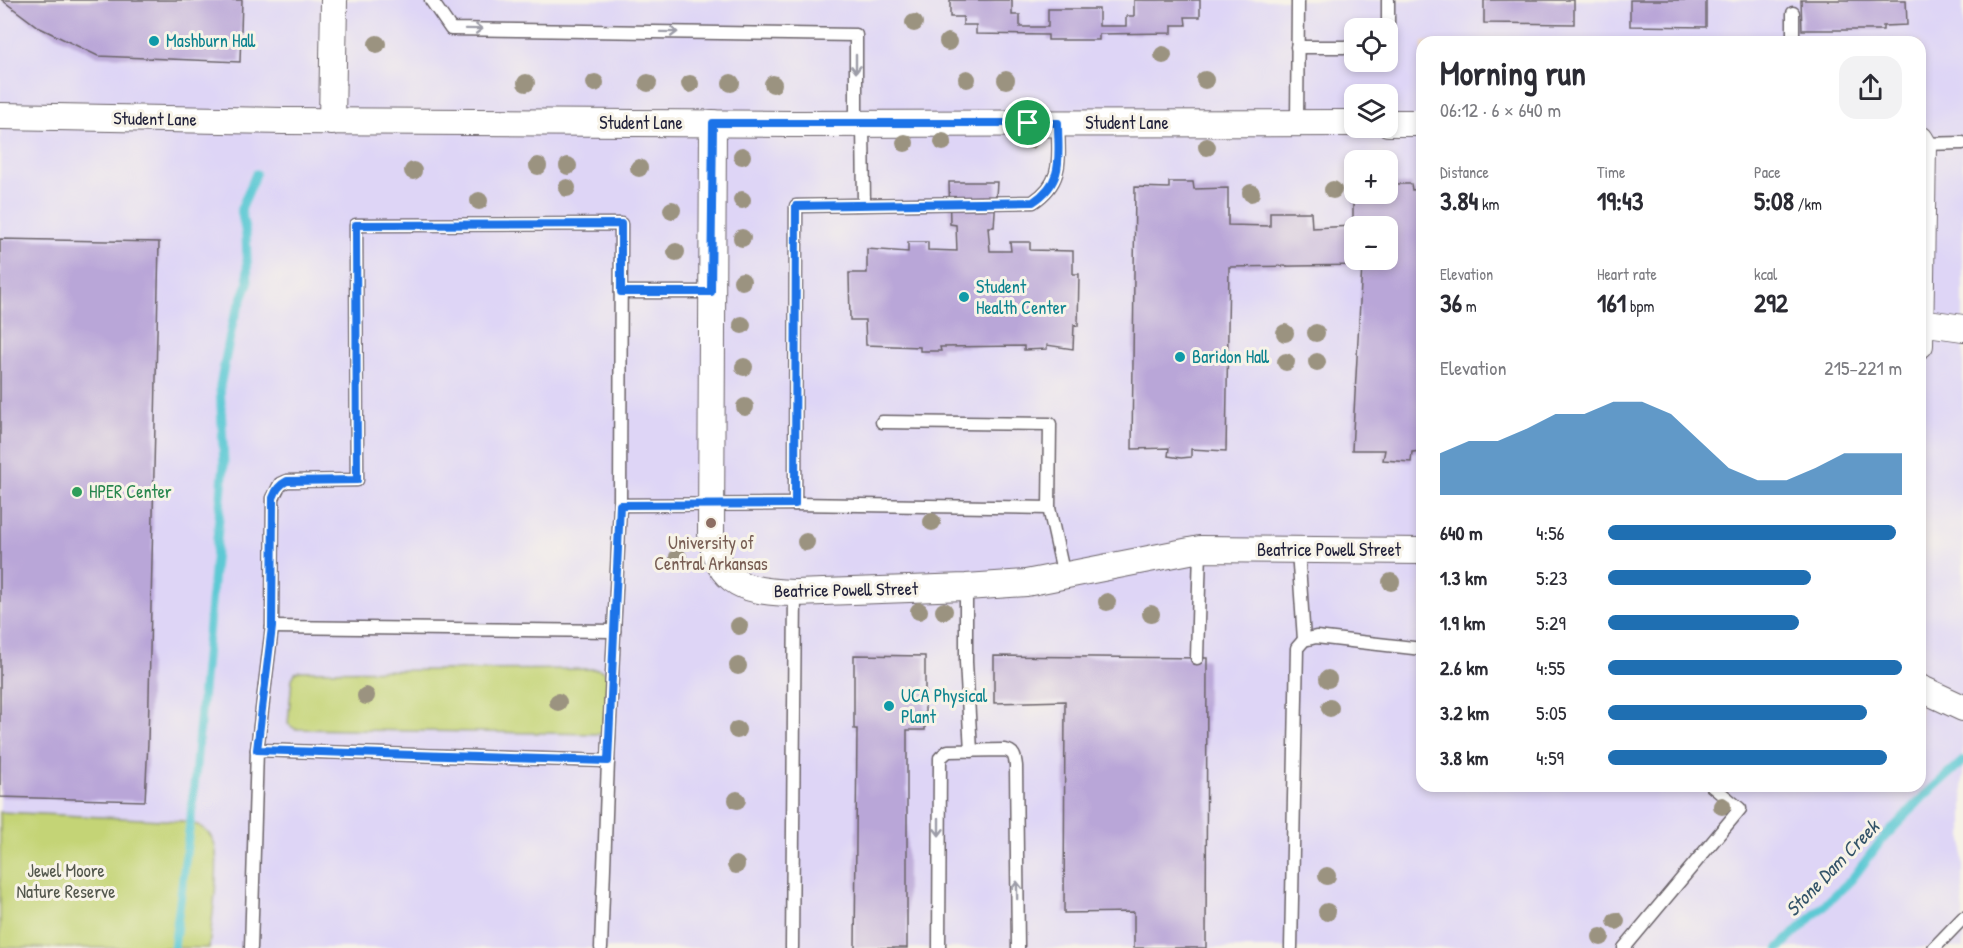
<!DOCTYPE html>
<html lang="en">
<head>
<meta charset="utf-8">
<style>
	body { margin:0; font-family:"Patrick Hand",sans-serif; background:#f2f2f3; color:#2b2b33; height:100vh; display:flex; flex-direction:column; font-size:22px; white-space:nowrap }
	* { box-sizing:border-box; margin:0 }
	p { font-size:20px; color:#7c7c81 }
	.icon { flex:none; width:33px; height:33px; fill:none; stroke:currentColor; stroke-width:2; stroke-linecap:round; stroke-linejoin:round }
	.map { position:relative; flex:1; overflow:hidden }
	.side { position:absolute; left:1416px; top:36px; width:510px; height:756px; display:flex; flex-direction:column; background:#fff; border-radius:18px; box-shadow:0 3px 9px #0003 }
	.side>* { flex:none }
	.controls { position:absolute; left:1344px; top:18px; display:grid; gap:12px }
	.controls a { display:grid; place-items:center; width:54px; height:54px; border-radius:12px; background:#fff; box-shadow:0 3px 9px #0003; font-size:30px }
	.pin { position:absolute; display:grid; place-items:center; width:51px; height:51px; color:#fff; margin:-26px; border:3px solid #fff; border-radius:50%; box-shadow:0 2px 6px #0007 }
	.round { display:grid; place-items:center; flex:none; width:63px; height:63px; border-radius:18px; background:#f2f2f3 }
	.summary { display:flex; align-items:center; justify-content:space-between; height:102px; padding:0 24px }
	h1 { font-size:33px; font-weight:800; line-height:45px }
	.stats { display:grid; grid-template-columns:repeat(3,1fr); gap:9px; height:102px; padding:6px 24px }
	.stats div { display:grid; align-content:center }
	.stats b { font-size:26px; font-weight:800 }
	.stats small { font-size:16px; font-weight:400 }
	.stats p { font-size:16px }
	.chart { height:168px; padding:12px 24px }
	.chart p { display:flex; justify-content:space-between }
	.chart svg { width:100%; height:108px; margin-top:6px; fill:#1f6fb2; opacity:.7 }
	ul { padding:0 24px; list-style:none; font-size:20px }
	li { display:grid; grid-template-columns:96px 72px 1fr; align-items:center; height:45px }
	li i { height:15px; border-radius:8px; background:#1f6fb2 }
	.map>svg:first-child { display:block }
	.built { fill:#ded5f6; fill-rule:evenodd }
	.green { fill:#c4d476; stroke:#737b58; stroke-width:1.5 }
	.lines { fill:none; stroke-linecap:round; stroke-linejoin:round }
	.stream { stroke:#5dc9d4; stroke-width:9 }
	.building { fill:#b9a6d8; fill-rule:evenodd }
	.service-casing { stroke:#6b6369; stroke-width:15 }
	.minor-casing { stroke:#6b6369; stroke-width:28 }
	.service { stroke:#fff; stroke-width:12 }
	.minor { stroke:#fff; stroke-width:26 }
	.tree { fill:#9b9380 }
	.oneway { stroke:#9c9ca7 }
	.route-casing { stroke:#fff; stroke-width:12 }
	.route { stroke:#1a73e8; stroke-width:8 }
	.culture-dot { fill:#0f9aa8; stroke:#f7f3e8; stroke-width:2 }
	.leisure-dot { fill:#2e9e5b; stroke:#f7f3e8; stroke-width:2 }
	.education-dot { fill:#8d6e63; stroke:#f7f3e8; stroke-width:2 }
	.labels { text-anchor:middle; stroke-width:6; stroke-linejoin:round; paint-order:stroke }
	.culture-label { font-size:18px; fill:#0d838f; stroke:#f7f3e8; text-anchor:start }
	.street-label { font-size:18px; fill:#22223b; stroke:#f7f3e8 }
	.leisure-label { font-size:18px; fill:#27864d; stroke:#f7f3e8; text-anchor:start }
	.education-label { font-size:18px; fill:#785e54; stroke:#f7f3e8 }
	.park-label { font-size:18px; fill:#53574d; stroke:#f7f3e8 }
	.water-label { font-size:20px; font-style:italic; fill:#345469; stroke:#f7f3e8 }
</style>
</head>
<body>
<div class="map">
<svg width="1963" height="948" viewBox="0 0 1963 948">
	<rect width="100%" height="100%" fill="#f7f3e8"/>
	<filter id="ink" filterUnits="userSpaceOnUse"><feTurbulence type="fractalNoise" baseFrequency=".0167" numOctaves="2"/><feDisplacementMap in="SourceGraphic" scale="12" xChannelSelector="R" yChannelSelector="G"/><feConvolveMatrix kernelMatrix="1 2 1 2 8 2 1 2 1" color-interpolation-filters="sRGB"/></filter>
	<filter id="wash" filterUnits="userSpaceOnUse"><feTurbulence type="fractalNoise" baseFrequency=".008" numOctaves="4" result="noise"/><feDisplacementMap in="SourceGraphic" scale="24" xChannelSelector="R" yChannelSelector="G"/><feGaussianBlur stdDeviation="1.35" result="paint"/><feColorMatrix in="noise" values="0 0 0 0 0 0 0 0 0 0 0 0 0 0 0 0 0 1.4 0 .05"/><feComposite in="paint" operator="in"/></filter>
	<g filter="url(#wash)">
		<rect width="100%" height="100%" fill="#f3ddbf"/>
		<path class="built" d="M0 0H1963V948H0ZM1354 28H1388V62H1354ZM1422 42H1920V786H1422ZM1354 94H1388V128H1354ZM1354 160H1388V194H1354ZM1354 226H1388V260H1354Z"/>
		<g class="green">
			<polygon points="598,669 604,671 607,677 604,732 602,734 295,729 288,724 292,679 295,673 299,671"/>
			<path d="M0 812 182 821C195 823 206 827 213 840 222 858 211 925 209 948H0Z"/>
		</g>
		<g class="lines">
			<g class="stream">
				<polyline points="174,948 192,808 224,464 220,386 233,321 248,284 246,235 241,209 256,174"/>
				<polyline points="1779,948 1852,879 1880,842 1924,796 1963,761"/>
			</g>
		</g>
		<g id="blocks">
			<g class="building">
				<polygon points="2,0 242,0 240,62 98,56 38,27"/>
				<polygon points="950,0 1012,0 1012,15 1020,15 1020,27 1048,27 1048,9 1099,9 1099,26 1126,26 1126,16 1134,16 1134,0 1200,0 1200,17 1185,17 1186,25 1172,25 1172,33 1099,34 1099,40 1048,40 1048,35 976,34 976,25 963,25 963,17 950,17"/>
				<polygon points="1484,0 1574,0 1574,24 1484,23"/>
				<polygon points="1630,0 1706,0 1706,27 1630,26"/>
				<polygon points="1801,0 1906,0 1907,25 1883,26 1883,30 1802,30"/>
				<polygon points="949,182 997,182 994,227 988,227 990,251 1011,251 1010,242 1030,242 1030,250 1073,251 1073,274 1079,274 1078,326 1074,325 1073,349 1047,345 1047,349 1024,350 1024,346 940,347 941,351 920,351 920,347 866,345 865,320 850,320 849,273 867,273 867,249 908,252 908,242 928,242 928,250 957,251 956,225 950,224"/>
				<path d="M1169 182H1193L1194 189 1228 188V225L1270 226V212H1311L1312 228 1353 226V194H1388V184H1411L1412 190 1422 189V451L1412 452 1411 462 1383 460 1385 450H1352L1362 265 1229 267 1226 451 1191 449V457L1181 458 1168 456 1169 448 1132 449 1135 187 1169 188ZM1354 226H1388V260H1354Z"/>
				<polygon points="0,239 159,242 148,742 145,801 0,797"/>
				<polygon points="854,655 925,656 925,730 907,730 907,948 855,948 857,729 854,729"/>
				<polygon points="994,656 1207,658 1206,948 1134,948 1134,912 1064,913 1065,701 994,703"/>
			</g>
		</g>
	</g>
	<g filter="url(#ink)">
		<use href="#blocks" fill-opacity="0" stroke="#6b6369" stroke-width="1.5"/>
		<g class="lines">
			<defs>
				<g id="service">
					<polyline points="431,0 451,29 856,35 856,124"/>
					<polyline points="1388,34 1388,0"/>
					<polyline points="1793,42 1793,13"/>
					<polyline points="1297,47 1354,47"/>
					<polyline points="1297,123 1298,0"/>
					<polyline points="863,124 864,204"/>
					<polyline points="1923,144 1963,143"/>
					<polyline points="621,292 711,292"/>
					<polyline points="882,422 1050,424 1049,508 1064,576"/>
					<path d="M795 504 796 206 1033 202C1065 181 1058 157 1058 123"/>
					<polyline points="620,505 795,504 1049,508"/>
					<polyline points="1298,550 1304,640"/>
					<polyline points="966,587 966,662 971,751"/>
					<polyline points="272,627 614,631"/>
					<polyline points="1197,658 1200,549"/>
					<polyline points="257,750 608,761"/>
					<polyline points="251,948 257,750 272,627 273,498 280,484 287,481 357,480 356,225 621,224 620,505 608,761 601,948"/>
					<polyline points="792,948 795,593"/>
					<path d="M939 948 940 758 948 751 1004 750C1014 751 1015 757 1016 766L1018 948"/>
					<polyline points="1291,948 1297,648 1304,640 1316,637 1422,649"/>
					<polyline points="1624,948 1740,809 1712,786"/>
					<polyline points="1934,948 1963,918"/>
				</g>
				<g id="minor">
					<polyline points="0,116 284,121 794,124 1354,123"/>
					<polyline points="332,122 334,0"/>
					<path d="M713 123 711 534C717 586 748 592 795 593L966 587 1026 583 1200 549 1422 551"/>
					<polyline points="1388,123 1422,123"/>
					<polyline points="1920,139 1923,144 1920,345"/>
					<polyline points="1920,322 1963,328"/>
					<polyline points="1920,688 1963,708"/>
				</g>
			</defs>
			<use href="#service" class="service-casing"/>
			<use href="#minor" class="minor-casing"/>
			<use href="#service" class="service"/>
			<use href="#minor" class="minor"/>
		</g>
		<g class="tree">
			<circle cx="914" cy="23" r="9"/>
			<circle cx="948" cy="42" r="9"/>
			<circle cx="377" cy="44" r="9"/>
			<circle cx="1163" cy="55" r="9"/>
			<circle cx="967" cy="79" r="9"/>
			<circle cx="1006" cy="80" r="9"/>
			<circle cx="1205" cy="80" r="9"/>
			<circle cx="526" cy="83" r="9"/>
			<circle cx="595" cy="83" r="9"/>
			<circle cx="648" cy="83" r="9"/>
			<circle cx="731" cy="83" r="9"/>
			<circle cx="690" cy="84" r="9"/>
			<circle cx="773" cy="84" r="9"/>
			<circle cx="1030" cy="140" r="9"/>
			<circle cx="943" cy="142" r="9"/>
			<circle cx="905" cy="143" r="9"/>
			<circle cx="1207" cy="147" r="9"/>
			<circle cx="742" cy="156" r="9"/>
			<circle cx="538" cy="166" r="9"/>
			<circle cx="568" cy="166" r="9"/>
			<circle cx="639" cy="168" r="9"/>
			<circle cx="413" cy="171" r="9"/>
			<circle cx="567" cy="188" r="9"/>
			<circle cx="1333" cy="190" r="9"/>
			<circle cx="1251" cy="193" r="9"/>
			<circle cx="742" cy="200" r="9"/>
			<circle cx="479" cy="201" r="9"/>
			<circle cx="672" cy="210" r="9"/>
			<circle cx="742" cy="238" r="9"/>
			<circle cx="676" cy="252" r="9"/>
			<circle cx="742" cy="281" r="9"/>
			<circle cx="742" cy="325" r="9"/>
			<circle cx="1285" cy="333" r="9"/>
			<circle cx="1316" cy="333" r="9"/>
			<circle cx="1286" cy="362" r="9"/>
			<circle cx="1317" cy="362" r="9"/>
			<circle cx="744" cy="367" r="9"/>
			<circle cx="745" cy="407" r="9"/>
			<circle cx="932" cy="522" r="9"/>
			<circle cx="806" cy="542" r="9"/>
			<circle cx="678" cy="557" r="9"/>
			<circle cx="1391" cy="582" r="9"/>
			<circle cx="1107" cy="602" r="9"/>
			<circle cx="919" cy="611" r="9"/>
			<circle cx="944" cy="611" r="9"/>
			<circle cx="1151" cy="614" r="9"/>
			<circle cx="739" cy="626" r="9"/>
			<circle cx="738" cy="666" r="9"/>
			<circle cx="1328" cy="679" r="9"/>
			<circle cx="366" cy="696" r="9"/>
			<circle cx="558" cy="702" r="9"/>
			<circle cx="1330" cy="708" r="9"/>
			<circle cx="737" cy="730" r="9"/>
			<circle cx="737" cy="800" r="9"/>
			<circle cx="1722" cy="806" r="9"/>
			<circle cx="736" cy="865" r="9"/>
			<circle cx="1327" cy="876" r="9"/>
			<circle cx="1327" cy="912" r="9"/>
			<circle cx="1616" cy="921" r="9"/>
			<circle cx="1601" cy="937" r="9"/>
		</g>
		<defs><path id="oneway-shaft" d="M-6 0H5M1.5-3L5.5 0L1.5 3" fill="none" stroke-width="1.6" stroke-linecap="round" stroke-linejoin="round" transform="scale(1.5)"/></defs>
		<g class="oneway">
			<use href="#oneway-shaft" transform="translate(474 29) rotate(1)"/>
			<use href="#oneway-shaft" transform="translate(669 32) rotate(1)"/>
			<use href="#oneway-shaft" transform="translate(856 64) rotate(90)"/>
			<use href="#oneway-shaft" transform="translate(939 827) rotate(90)"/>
			<use href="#oneway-shaft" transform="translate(1017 890) rotate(-91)"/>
		</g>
	</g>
	<g class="lines" filter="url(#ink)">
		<defs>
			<path id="route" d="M713 123H1058C1058 157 1065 181 1033 202L796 206 795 504 620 505 608 761 257 750 272 627 273 498C276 490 279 485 287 481L357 480 356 225 621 224V292H711Z"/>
		</defs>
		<use href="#route" class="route-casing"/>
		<use href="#route" class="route"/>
	</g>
	<g class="culture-dot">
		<circle cx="154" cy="41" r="6"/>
		<circle cx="964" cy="297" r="6"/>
		<circle cx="1180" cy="357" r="6"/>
		<circle cx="889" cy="706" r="6"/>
	</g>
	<circle class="leisure-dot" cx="77" cy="492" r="6"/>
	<circle class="education-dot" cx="711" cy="523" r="6"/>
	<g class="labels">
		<g class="culture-label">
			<text x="166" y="47">Mashburn Hall</text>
			<text x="976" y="293">Student<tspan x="976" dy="21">Health Center</tspan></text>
			<text x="1192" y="363">Baridon Hall</text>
			<text x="901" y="702">UCA Physical<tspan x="901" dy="21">Plant</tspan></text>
		</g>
		<g class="street-label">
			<text transform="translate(155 119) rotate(1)" y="6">Student Lane</text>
			<text x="641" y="129">Student Lane</text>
			<text x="1127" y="129">Student Lane</text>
			<text x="1329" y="556">Beatrice Powell Street</text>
			<text transform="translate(846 590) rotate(-1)" y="6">Beatrice Powell Street</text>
		</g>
		<g class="leisure-label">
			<text x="89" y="498">HPER Center</text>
		</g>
		<g class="education-label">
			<text x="711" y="549">University of<tspan x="711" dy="21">Central Arkansas</tspan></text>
		</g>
		<g class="park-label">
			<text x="66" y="877">Jewel Moore<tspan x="66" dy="21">Nature Reserve</tspan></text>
		</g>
		<g class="water-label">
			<text transform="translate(1832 868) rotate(-46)" y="7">Stone Dam Creek</text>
		</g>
	</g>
</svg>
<div class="controls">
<a><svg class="icon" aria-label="locate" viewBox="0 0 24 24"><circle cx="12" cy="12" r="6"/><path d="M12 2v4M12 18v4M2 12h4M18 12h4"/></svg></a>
<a><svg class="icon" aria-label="layers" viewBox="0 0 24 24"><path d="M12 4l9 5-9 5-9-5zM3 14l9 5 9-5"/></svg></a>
<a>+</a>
<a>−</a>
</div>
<div class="pin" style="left:1028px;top:123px;background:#1e9e55"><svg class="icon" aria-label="arrive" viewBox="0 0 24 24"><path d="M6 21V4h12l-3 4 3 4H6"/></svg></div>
<section class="side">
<div class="summary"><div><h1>Morning run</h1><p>06:12 · 6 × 640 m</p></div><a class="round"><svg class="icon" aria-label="share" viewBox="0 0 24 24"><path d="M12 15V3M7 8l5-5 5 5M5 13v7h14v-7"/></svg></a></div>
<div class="stats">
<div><p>Distance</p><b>3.84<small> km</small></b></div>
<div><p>Time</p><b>19:43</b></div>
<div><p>Pace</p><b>5:08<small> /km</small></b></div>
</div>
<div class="stats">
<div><p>Elevation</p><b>36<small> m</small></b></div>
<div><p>Heart rate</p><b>161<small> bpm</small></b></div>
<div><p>kcal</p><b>292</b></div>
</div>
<div class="chart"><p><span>Elevation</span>215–221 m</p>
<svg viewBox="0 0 160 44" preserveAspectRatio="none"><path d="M0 44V27L10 22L20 22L30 17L40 11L50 11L60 6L70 6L80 11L90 22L100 33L110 38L120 38L130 33L140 27L150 27L160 27V44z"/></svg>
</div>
<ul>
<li><b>640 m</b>4:56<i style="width:98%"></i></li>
<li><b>1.3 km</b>5:23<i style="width:69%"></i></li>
<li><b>1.9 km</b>5:29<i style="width:65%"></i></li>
<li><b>2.6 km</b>4:55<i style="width:100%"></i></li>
<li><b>3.2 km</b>5:05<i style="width:88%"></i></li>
<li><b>3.8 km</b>4:59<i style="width:95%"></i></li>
</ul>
</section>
</div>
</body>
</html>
